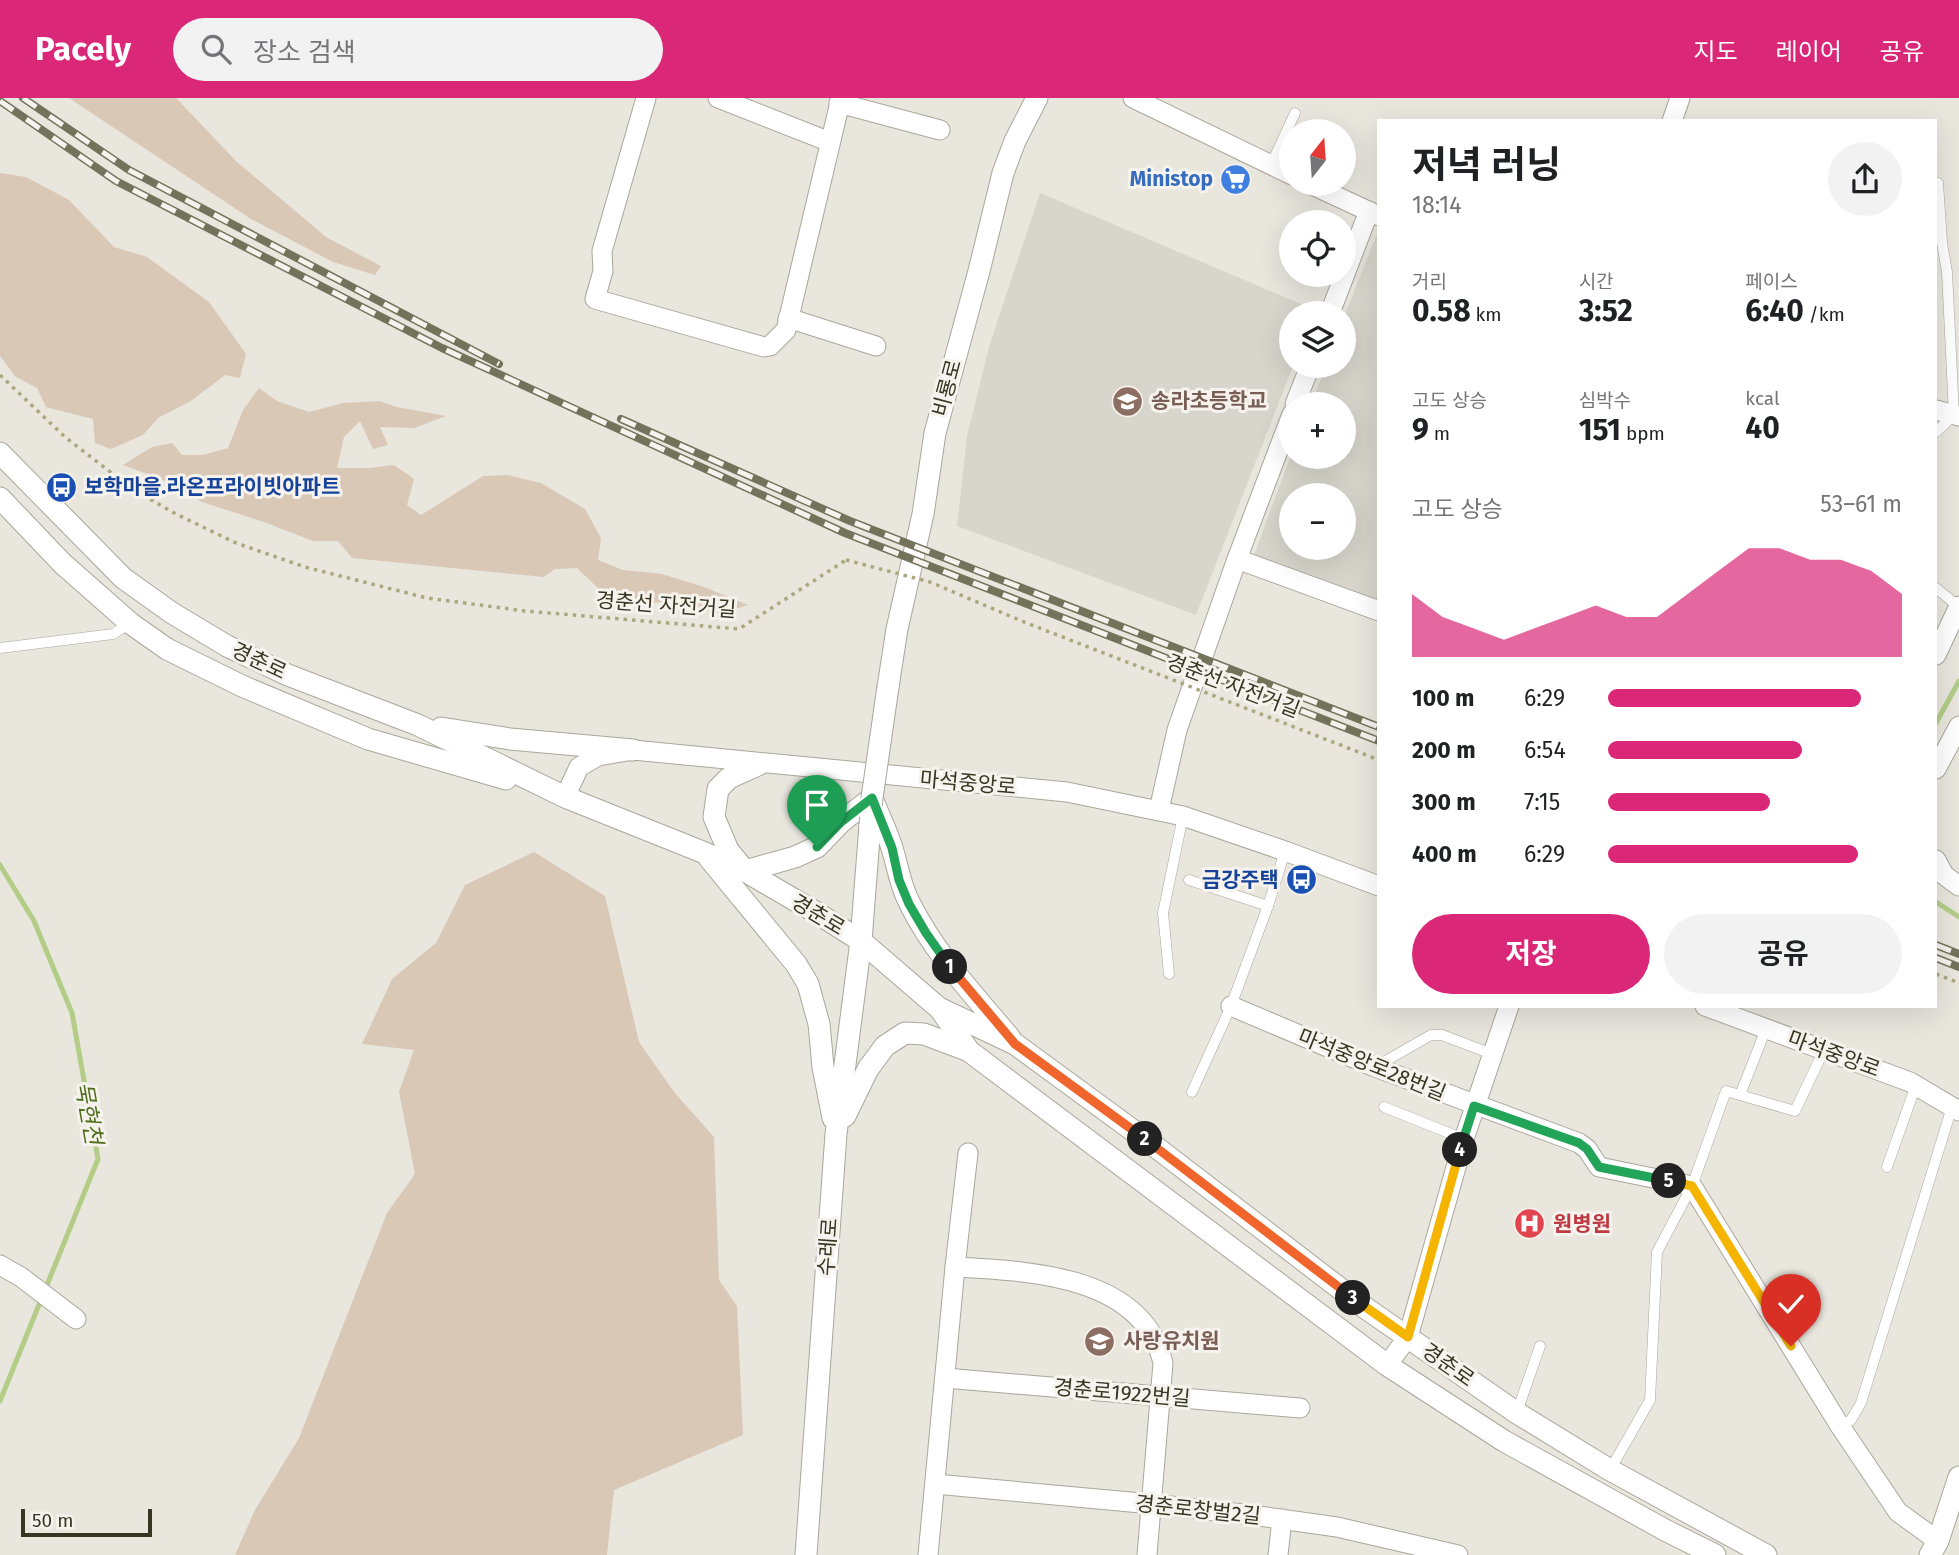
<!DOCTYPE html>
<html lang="ko">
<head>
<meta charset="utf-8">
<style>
	body { margin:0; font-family:"Fira Sans","Noto Sans KR",sans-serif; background:#f2f2f2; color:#202124; height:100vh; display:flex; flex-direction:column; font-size:26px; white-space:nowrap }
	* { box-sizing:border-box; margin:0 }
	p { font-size:23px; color:#757577 }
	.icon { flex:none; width:38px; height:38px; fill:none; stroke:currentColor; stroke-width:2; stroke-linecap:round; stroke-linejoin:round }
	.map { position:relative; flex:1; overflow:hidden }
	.side { position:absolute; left:1377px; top:21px; width:560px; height:889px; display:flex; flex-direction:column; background:#fff; border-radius:0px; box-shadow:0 7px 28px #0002 }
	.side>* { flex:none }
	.needle { width:46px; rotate:17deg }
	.buttons { position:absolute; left:1279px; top:21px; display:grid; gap:14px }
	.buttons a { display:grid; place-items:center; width:77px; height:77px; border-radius:50%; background:#fff; box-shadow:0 7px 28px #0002; font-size:35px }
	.scale { position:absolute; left:21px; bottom:18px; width:131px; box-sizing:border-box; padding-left:7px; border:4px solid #373620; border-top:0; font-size:19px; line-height:24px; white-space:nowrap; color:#373620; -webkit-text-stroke:5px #f6f3ee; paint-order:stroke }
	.pin { position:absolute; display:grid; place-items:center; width:60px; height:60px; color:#fff; margin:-72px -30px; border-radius:50% 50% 50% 0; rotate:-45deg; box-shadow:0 0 7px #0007 }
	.pin .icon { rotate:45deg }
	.km { position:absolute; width:35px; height:35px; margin:-18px; border-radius:50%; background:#222; color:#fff; font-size:19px; line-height:35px; text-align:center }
	.round { display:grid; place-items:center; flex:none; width:74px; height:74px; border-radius:37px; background:#f2f2f2 }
	.summary { display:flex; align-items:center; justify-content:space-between; height:119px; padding:0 35px }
	h1 { font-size:38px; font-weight:700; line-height:52px }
	.stats { display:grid; grid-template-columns:repeat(3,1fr); gap:10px; height:119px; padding:7px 35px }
	.stats div { display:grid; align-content:center }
	.stats b { font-size:30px; font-weight:700 }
	.stats small { font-size:19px; font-weight:400 }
	.stats p { font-size:19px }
	.chart { height:196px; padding:14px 35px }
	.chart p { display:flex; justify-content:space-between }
	.chart svg { width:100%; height:126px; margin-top:7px; fill:#db2777; opacity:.7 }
	.primary-button { display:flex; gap:14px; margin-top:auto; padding:14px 35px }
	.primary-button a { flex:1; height:80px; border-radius:42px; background:#db2777; color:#fff; font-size:28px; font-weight:700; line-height:80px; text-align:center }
	.primary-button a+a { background:#f2f2f2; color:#202124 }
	ul { padding:0 35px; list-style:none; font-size:23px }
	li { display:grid; grid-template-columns:112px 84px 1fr; align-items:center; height:52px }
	li i { height:18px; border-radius:9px; background:#db2777 }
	header { display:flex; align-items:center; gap:42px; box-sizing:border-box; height:98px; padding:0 35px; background:#db2777; color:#fff }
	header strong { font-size:33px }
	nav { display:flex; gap:38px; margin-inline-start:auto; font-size:24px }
	.search { width:490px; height:63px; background:#f2f2f2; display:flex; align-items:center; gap:18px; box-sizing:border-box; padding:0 24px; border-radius:38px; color:#757577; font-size:26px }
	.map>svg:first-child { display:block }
	.built { fill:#d8d5cc; fill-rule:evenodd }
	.green { fill:#dac8b7 }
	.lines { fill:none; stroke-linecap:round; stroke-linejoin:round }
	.stream { stroke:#b3cd87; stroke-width:5 }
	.service-casing { stroke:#a9a79a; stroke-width:11 }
	.minor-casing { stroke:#a9a79a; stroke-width:21 }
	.tertiary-casing { stroke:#a9a79a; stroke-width:23 }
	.secondary-casing { stroke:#aba894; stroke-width:23 }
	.path { stroke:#aba77f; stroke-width:3.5; stroke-dasharray:3.5 5; stroke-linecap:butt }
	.service { stroke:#fff; stroke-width:10 }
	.minor { stroke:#fff; stroke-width:19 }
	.tertiary { stroke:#fff; stroke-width:21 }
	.secondary { stroke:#fff; stroke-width:21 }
	.rail-casing { stroke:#73725a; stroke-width:8 }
	.rail { stroke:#f6f3ee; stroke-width:5; stroke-dasharray:16; stroke-linecap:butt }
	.tertiary-bridge-casing { stroke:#a9a79a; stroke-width:23; stroke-linecap:butt }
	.path-bridge { stroke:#aba77f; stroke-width:3.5; stroke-dasharray:3.5 5; stroke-linecap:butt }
	.tertiary-bridge { stroke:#fff; stroke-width:21 }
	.split-1-casing { stroke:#fff; stroke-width:14 }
	.split-2-casing { stroke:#fff; stroke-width:14 }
	.split-3-casing { stroke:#fff; stroke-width:14 }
	.split-4-casing { stroke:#fff; stroke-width:14 }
	.split-5-casing { stroke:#fff; stroke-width:14 }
	.split-6-casing { stroke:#fff; stroke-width:14 }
	.split-1 { stroke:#22a559; stroke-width:9 }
	.split-2 { stroke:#f0652b; stroke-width:9 }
	.split-3 { stroke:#f0652b; stroke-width:9 }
	.split-4 { stroke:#f5b400; stroke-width:9 }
	.split-5 { stroke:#22a559; stroke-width:9 }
	.split-6 { stroke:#f5b400; stroke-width:9 }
	.labels { text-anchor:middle; stroke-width:6; stroke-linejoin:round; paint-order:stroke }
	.shop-label { font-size:21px; font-weight:bold; fill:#366cbe; stroke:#f6f3ee; text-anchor:end }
	.street-label { font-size:21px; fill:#373620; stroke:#f6f3ee }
	.education-label { font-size:21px; font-weight:bold; fill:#785e54; stroke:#f6f3ee; text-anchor:start }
	.transit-label { font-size:21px; font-weight:bold; fill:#164399; stroke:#f6f3ee; text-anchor:start }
	.health-label { font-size:21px; font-weight:bold; fill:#be3a42; stroke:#f6f3ee; text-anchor:start }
	.water-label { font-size:23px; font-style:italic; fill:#51701d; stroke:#f6f3ee }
</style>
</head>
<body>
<header>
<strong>Pacely</strong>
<div class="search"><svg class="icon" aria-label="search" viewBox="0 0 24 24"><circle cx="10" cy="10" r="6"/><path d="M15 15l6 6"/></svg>장소 검색</div>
<nav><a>지도</a><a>레이어</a><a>공유</a></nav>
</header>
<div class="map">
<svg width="1959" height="1457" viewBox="0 0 1959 1457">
	<rect width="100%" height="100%" fill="#e9e6de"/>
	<g class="built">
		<polygon points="1040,95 1315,212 1314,215 1292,215 1292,268 1293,268 1196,517 957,428 967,338 989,249"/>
		<path d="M1378 133 1379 134V504L1254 457 1291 357 1292 359H1344V306H1311L1326 268H1344V219ZM1292 397H1344V450H1292Z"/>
	</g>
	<g class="green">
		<polygon points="69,0 176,0 237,64 326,139 381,168 375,177 333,164 251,121"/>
		<polygon points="0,75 26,79 69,102 114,149 147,159 209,204 246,256 240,280 225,277 191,303 158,320 143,337 111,351 95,345 93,321 46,309 37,290 16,279 0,258"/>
		<polygon points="259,290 277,303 309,314 343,305 379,303 397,309 446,318 414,330 380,329 388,347 373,351 360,323 344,339 337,370 369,370 394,367 414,381 407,407 421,417 483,378 507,377 541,385 585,411 601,440 598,462 623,472 662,476 704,489 748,507 720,516 668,504 633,505 600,492 577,470 555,471 544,479 352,460 338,443 313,443 264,424 202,404 161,381 123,367 152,349 172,345 182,357 203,357 228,350 243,312"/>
		<polygon points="534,754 605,798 639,944 674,994 714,1039 719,1182 737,1208 743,1337 614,1392 607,1457 235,1457 255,1412 299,1340 387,1115 415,1076 399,994 414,952 362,946 392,881 436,845 465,787"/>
	</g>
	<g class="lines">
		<g class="stream">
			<polyline points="1936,625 1959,583"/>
			<polyline points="0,767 34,823 72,915 98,1061 0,1303"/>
			<polyline points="1936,804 1959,819"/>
		</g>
		<defs>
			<g id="service">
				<polyline points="1271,67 1295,15"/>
				<polyline points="1936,334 1954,317 1947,174 1942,145 1938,85"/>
				<polyline points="1936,490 1959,509"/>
				<polyline points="0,550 113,536 130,525"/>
				<polyline points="1189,782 1268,808"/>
				<polyline points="1169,876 1163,815 1183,718"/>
				<polyline points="1375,969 1431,937 1442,937 1492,956"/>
				<polyline points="1192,994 1231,908 1268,808 1285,753"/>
				<polyline points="1740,997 1766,931"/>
				<polyline points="1384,1009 1464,1041"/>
				<polyline points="1887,1069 1916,987"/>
				<polyline points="1517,1314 1540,1248"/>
				<polyline points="1840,1328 1851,1322 1861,1305 1952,1009"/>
				<polyline points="1610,1372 1650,1302 1657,1154 1692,1088 1726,993 1795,1013 1824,952"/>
			</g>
			<g id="minor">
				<polyline points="646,0 602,153 603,173 595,201 764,249 770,248 786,232 841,0"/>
				<polyline points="718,0 830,44"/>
				<polyline points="1133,0 1292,77"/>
				<polyline points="839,5 940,32"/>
				<polyline points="1672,23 1680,0"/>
				<polyline points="1310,86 1379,118"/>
				<polyline points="1330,215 1369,113"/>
				<polyline points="788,220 876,248"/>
				<polyline points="1295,306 1310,268"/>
				<polyline points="1936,312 1959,318"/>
				<polyline points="1292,316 1237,461 1379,513"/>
				<polyline points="1936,557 1959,508"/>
				<polyline points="1936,671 1959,628"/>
				<polyline points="565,699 579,669 598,658 633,652 1067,694 1183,718 1285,753 1379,788"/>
				<polyline points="1159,712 1177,632 1237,461"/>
				<polyline points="1936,762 1944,777 1959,788"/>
				<polyline points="1231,908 1375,969 1579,1045 1587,1051 1599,1069 1692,1088 1840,1328 1898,1414 1938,1443"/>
				<polyline points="1705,908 1910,984 1959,1013"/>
				<polyline points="0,1167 21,1179 76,1221"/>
				<path d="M955 1169C1029 1173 1143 1177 1163 1265L1147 1457"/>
				<polyline points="1387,1267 1408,1239 1464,1041 1509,908"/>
				<polyline points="945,1280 1300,1310"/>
				<polyline points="935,1386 1152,1406 1252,1417 1337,1429 1458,1457"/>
				<polyline points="928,1457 955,1169 968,1055"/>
				<polyline points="1278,1457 1282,1421"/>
			</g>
			<g id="tertiary">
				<polyline points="0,355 123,480 172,515 227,548 288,577 418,627 565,699 705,755 745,773 817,815 861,843 940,911 969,953 1387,1267 1504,1343 1665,1432 1715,1457"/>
				<polyline points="0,400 63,466 130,525 167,551 242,588 368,641 506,681"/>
				<polyline points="888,589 897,531 923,416 935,335 979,173 1003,75 1015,43 1037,0"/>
				<polyline points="441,630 510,641 633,652"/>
				<path d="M760 666 729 680 718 691 714 719 728 752 745 773 795 759 817 749 841 724 872 700C878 716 887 733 892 750 898 769 900 788 910 806 935 856 974 897 1010 940"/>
				<polyline points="709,760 796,866 808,886 819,926 823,969 833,1020"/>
				<polyline points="941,911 1015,946 1161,1053 1364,1209 1517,1315 1610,1372 1766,1457"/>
				<polyline points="845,1018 868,971 885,948 905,935 924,936 969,953"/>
				<polyline points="806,1457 836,1036 861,843 870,727"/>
			</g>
			<polyline id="secondary" points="1930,1457 1938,1443 1959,1379"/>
		</defs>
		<use href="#service" class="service-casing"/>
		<use href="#minor" class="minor-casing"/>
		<use href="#tertiary" class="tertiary-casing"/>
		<use href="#secondary" class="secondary-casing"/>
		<g class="path">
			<polyline points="0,277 65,339 131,390 176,416 236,445 305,469 427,500 525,513 739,531 846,462"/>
			<polyline points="1936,876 1959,885"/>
		</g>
		<use href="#service" class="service"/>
		<use href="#minor" class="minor"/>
		<use href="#tertiary" class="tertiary"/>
		<use href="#secondary" class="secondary"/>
		<defs>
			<g id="rail">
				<polyline points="23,0 129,72 499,266"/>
				<polyline points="0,3 116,83 442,250 845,435 1379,643"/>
				<polyline points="621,321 850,423 1379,629"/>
				<polyline points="1936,847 1959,856"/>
				<polyline points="1936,860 1959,869"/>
			</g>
		</defs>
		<use href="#rail" class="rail-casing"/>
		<use href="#rail" class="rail"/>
		<defs>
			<polyline id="tertiary-bridge" points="870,727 872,700 888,589"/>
		</defs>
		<use href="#tertiary-bridge" class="tertiary-bridge-casing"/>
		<polyline class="path-bridge" points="846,462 930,484 1024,524 1379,662"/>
		<use href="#tertiary-bridge" class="tertiary-bridge"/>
	</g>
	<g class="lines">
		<defs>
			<polyline id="split-1" points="817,749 841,724 872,700 892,750 899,782 909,806 926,835 950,869"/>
			<polyline id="split-2" points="950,869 1015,946 1145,1041"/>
			<polyline id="split-3" points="1145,1041 1353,1200"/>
			<polyline id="split-4" points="1353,1200 1408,1239 1460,1052"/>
			<polyline id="split-5" points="1460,1052 1474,1008 1579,1045 1587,1051 1599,1069 1669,1083"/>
			<polyline id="split-6" points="1669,1083 1692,1088 1791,1248"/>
		</defs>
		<use href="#split-1" class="split-1-casing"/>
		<use href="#split-2" class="split-2-casing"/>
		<use href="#split-3" class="split-3-casing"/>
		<use href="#split-4" class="split-4-casing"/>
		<use href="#split-5" class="split-5-casing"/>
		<use href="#split-6" class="split-6-casing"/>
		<use href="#split-1" class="split-1"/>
		<use href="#split-2" class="split-2"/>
		<use href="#split-3" class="split-3"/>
		<use href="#split-4" class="split-4"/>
		<use href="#split-5" class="split-5"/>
		<use href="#split-6" class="split-6"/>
	</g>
	<defs>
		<symbol id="supermarket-disc" viewBox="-11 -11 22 22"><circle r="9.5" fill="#3f7fe0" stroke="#f6f3ee"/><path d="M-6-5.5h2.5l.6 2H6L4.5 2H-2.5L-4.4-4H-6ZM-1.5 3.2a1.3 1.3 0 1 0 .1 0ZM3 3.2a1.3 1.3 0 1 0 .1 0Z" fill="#fff"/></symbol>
		<symbol id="school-disc" viewBox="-11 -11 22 22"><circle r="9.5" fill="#8d6e63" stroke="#f6f3ee"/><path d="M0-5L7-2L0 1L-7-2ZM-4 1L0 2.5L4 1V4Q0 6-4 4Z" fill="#fff"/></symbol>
		<symbol id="bus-disc" viewBox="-11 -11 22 22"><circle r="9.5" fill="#1a4fb4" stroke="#f6f3ee"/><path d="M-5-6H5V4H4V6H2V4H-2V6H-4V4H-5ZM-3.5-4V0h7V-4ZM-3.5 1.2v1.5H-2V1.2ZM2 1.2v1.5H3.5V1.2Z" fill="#fff"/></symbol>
		<symbol id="hospital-disc" viewBox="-11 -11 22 22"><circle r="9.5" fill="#e0444e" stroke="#f6f3ee"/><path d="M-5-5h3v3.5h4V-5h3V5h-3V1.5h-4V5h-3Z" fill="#fff"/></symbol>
	</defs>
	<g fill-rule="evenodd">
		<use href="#supermarket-disc" x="1218" y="64" width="35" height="35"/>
		<use href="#school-disc" x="1110" y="286" width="35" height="35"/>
		<use href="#bus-disc" x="44" y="372" width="35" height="35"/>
		<use href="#bus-disc" x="1284" y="764" width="35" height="35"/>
		<use href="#hospital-disc" x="1512" y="1108" width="35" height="35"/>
		<use href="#school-disc" x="1082" y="1226" width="35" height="35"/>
	</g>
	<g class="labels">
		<g class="shop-label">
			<text x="1213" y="88">Ministop</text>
		</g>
		<g class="street-label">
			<text transform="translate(947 290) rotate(-75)" y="7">비룡로</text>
			<text transform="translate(666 507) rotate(4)" y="7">경춘선 자전거길</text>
			<text transform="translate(259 563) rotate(25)" y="7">경춘로</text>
			<text transform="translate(1233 588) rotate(21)" y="7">경춘선 자전거길</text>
			<text transform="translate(968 685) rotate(5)" y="7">마석중앙로</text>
			<text transform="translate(818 817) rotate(31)" y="7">경춘로</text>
			<text transform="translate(1834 956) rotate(20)" y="7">마석중앙로</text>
			<text transform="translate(1372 967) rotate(22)" y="7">마석중앙로28번길</text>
			<text transform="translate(828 1149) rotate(-86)" y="7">수레로</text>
			<text transform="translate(1448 1267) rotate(35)" y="7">경춘로</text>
			<text transform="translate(1122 1295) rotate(5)" y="7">경춘로1922번길</text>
			<text transform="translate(1198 1412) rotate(6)" y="7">경춘로창벌2길</text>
		</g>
		<g class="education-label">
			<text x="1151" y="310">송라초등학교</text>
			<text x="1123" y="1250">사랑유치원</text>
		</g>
		<g class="transit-label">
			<text x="84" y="396">보학마을.라온프라이빗아파트</text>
			<text x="1279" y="789" text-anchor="end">금강주택</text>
		</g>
		<g class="health-label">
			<text x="1553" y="1133">원병원</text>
		</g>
		<g class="water-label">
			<text transform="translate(89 1015) rotate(80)" y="8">묵현천</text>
		</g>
	</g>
</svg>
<div class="buttons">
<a><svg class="needle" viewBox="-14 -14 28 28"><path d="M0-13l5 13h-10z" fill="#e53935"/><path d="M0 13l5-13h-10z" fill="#757577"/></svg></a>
<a><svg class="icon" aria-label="locate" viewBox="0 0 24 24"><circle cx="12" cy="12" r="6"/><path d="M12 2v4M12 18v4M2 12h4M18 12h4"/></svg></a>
<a><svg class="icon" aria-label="layers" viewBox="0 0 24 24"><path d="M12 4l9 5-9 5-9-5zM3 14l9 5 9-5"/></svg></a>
<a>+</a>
<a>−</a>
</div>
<div class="scale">50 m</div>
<div class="pin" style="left:817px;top:749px;background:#1e9e55"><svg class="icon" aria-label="arrive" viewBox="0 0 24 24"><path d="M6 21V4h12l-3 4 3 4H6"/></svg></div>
<div class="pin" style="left:1791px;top:1248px;background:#d93025"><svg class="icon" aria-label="check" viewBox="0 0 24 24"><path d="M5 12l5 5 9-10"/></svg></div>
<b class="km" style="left:950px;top:869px">1</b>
<b class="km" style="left:1145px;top:1041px">2</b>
<b class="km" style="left:1353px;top:1200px">3</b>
<b class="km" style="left:1460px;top:1052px">4</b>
<b class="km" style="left:1669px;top:1083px">5</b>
<section class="side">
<div class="summary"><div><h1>저녁 러닝</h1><p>18:14</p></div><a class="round"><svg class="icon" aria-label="share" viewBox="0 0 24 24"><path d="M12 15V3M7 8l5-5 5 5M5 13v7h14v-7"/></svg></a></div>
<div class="stats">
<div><p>거리</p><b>0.58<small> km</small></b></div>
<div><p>시간</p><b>3:52</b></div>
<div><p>페이스</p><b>6:40<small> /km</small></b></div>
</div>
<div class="stats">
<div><p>고도 상승</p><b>9<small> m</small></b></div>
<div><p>심박수</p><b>151<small> bpm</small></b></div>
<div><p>kcal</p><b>40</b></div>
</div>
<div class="chart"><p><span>고도 상승</span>53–61 m</p>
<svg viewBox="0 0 160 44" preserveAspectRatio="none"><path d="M0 44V22L10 30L20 34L30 38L40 34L50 30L60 26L70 30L80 30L90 22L100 14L110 6L120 6L130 10L140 10L150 14L160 22V44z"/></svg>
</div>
<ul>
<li><b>100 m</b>6:29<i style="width:86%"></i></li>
<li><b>200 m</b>6:54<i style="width:66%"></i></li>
<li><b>300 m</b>7:15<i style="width:55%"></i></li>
<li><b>400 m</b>6:29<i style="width:85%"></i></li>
</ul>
<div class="primary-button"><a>저장</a><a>공유</a></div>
</section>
</div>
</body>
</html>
